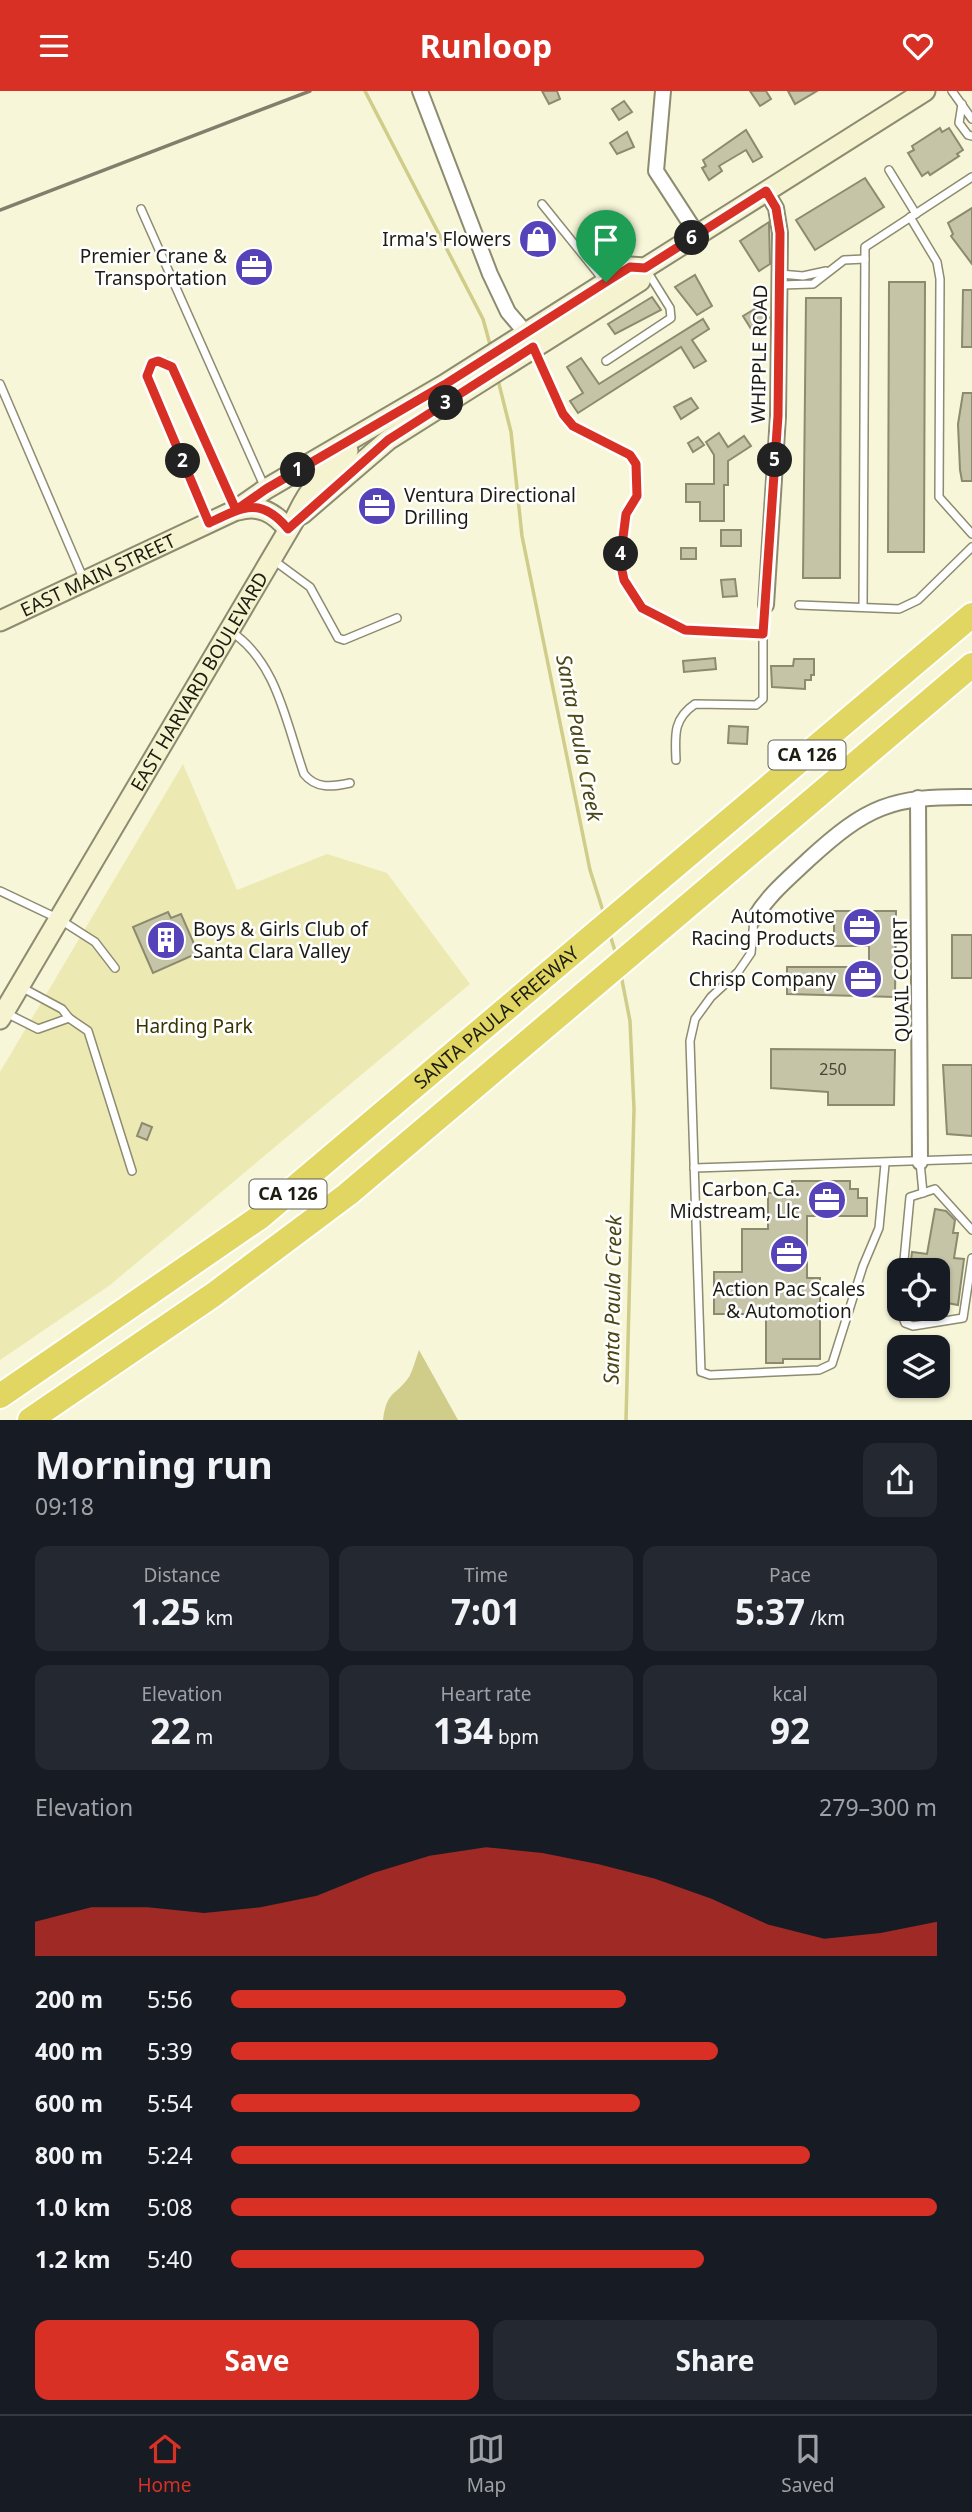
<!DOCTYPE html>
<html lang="en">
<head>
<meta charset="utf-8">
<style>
	body { margin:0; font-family:"Noto Sans",sans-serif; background:#242831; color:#f1f3f6; height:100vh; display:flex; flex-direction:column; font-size:26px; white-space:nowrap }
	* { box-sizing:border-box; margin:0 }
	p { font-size:23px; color:#9ea1a6 }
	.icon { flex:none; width:38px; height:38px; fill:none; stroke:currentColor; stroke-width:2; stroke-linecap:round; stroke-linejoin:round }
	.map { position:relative; height:1329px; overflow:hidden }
	.drawer { display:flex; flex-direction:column; background:#171b24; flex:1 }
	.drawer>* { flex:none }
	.buttons { position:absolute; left:887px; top:1167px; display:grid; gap:14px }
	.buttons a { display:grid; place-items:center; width:63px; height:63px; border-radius:14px; background:#171b24; box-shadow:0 2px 5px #0004; font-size:35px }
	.pin { position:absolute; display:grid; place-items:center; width:60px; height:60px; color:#fff; margin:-72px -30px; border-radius:50% 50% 50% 0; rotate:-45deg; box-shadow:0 0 7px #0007 }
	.pin .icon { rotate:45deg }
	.km { position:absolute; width:35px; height:35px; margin:-18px; border-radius:50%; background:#222; color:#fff; font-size:19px; line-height:35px; text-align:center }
	.round { display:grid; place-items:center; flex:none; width:74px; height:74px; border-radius:14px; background:#242831 }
	.overview { display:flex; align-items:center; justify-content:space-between; height:119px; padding:0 35px }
	h1 { font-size:38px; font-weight:700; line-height:52px }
	.metrics { display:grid; grid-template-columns:repeat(3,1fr); gap:10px; height:119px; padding:7px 35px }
	.metrics div { display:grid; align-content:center; border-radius:14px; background:#242831; text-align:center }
	.metrics b { font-size:35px; font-weight:700 }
	.metrics small { font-size:19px; font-weight:400 }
	.metrics p { font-size:19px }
	.chart { height:196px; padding:14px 35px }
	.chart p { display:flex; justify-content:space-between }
	.chart svg { width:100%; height:126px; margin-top:7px; fill:#d93025; opacity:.7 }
	.primary-button { display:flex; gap:14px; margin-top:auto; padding:14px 35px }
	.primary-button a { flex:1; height:80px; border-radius:14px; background:#d93025; color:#fff; font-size:28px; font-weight:700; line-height:80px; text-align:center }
	.primary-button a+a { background:#242831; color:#f1f3f6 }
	ul { padding:0 35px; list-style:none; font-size:23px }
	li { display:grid; grid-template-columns:112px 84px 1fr; align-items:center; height:52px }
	li i { height:18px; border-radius:9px; background:#d93025 }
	header { display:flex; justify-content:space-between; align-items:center; height:91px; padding:0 35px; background:#d93025; color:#fff; font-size:32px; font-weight:700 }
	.tabs { display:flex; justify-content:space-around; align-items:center; height:98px; border-top:2px solid #363941; background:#171b24; font-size:19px; color:#9ea1a6 }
	.tabs a { display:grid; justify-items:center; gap:4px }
	.tabs .selected { color:#d93025 }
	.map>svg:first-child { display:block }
	.green { fill:#ece9b2 }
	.water { fill:#d0cc89 }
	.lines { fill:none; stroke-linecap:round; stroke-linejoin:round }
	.stream { stroke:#d0cc89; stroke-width:3.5 }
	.building { fill:#c6c4a7; stroke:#8c8a6f; stroke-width:2 }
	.lane-casing { stroke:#8d8b70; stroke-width:10 }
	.street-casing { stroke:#8d8b70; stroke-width:18 }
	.secondary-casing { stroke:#8d8b70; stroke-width:23 }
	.highway-casing { stroke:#fff; stroke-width:28 }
	.lane { stroke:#fff; stroke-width:7 }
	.street { stroke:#fff; stroke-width:14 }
	.secondary { stroke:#f6f3d0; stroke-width:19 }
	.highway { stroke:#e0d661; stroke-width:24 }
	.rail { stroke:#817f6c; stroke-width:3.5 }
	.route-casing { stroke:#fff; stroke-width:14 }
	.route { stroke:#d93025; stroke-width:9 }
	.labels { text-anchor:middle; stroke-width:5; stroke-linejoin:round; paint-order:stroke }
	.number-label { font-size:16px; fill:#474637 }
	.shield { fill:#fff; stroke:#616059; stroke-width:2 }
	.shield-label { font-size:18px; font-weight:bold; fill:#1d1c12 }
	.poi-label { font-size:19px; fill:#1d1c12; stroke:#fff; text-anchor:end }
	.street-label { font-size:19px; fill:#1d1c12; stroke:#fff }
	.park-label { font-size:19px; fill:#383300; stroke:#fff }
	.water-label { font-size:21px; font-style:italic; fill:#4b4715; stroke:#fff }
</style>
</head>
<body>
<header><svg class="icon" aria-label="menu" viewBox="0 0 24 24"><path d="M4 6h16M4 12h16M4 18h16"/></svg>Runloop<svg class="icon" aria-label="heart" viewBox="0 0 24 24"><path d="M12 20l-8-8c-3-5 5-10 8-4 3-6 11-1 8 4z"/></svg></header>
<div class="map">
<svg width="972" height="1329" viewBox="0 0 972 1329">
	<rect width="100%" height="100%" fill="#f8f6d8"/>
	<polygon class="green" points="183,673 237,799 327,763 387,782 470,893 110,1194 0,1269 0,981"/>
	<path class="water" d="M419 1259 458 1329H383C387 1299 395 1306 409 1286 413 1279 416 1267 419 1259Z"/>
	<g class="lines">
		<g class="stream">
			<polyline points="365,0 483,228 491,257"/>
			<polyline points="498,289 511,341 522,445 590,779 604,823"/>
			<polyline points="610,844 616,863"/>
			<polyline points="621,884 630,930 634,1018 626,1329"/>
		</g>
	</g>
	<g class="building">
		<polygon points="542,0 557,0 560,8 549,13"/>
		<polygon points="750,0 766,0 771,8 760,15"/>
		<polygon points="788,0 817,0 795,13"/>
		<polygon points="624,10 632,21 619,29 612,18"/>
		<polygon points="940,37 942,41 949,37 963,59 957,63 959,65 930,84 928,81 922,85 908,62 914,59 912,55"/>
		<polygon points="746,39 762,66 753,71 746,59 719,75 722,80 709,89 702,77 706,75 703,69"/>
		<polygon points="627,41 634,56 617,63 610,52"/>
		<polygon points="865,87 884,116 815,159 796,129"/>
		<polygon points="972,117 972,173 951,145 953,143 948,132"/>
		<polygon points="769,131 770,173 759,180 740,150"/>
		<polygon points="695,184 712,215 697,224 675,196"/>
		<polygon points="889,191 925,191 924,461 888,461"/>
		<polygon points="963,199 972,199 972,256 962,256"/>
		<polygon points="652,206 661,219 615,243 608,233"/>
		<polygon points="806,207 841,207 840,487 803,487"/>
		<polygon points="763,213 769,227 751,238 743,225"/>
		<polygon points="703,228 709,238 692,249 706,270 694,277 681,256 578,322 570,310 583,302 567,276 581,267 599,293"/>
		<polygon points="963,302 972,302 972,390 962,390 960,379 958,333"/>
		<polygon points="691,307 698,317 681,328 674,316"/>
		<polygon points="719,342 728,356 744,345 751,355 728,370 728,394 724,394 724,430 700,430 700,411 686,411 686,393 714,393 714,364 706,351"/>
		<polygon points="698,346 704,354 693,361 688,352"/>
		<rect x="721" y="439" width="20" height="16"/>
		<rect x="681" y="457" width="15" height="11"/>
		<polygon points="735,488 737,505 723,506 721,489"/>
		<polygon points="715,567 716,578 684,581 683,570"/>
		<polygon points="794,568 814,568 814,584 811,584 811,589 805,589 805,598 772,596 771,575 793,575"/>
		<polygon points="729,635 748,636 747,653 728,652"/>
		<polygon points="834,820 896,820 895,906 787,903 787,876 869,876 869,855 834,855"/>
		<polygon points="168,821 171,827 181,823 198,862 153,882 133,836"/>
		<rect x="952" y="844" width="20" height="43"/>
		<polygon points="771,958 895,959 894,1014 828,1014 828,1001 771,997"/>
		<polygon points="943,974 972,974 972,1045 947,1043"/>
		<polygon points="142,1032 152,1036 147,1049 137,1045"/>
		<polygon points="792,1090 850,1090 850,1098 858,1098 858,1107 867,1107 867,1125 807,1125 807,1187 820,1187 820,1268 783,1268 783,1272 766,1272 766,1223 714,1223 714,1181 742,1181 742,1138 768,1138 768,1102 792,1102"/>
		<polygon points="935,1118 946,1120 955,1129 953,1142 958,1142 954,1167 964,1168 958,1214 947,1212 945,1224 938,1225 938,1180 910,1178 912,1161 927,1163"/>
	</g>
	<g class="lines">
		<defs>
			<g id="lane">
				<polyline points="952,0 972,28"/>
				<polyline points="962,13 959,32 968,44 972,45"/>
				<polyline points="889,79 916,123"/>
				<polyline points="542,113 605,191"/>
				<polyline points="141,118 265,397"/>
				<polyline points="910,126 937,171 940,188 939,406 972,443"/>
				<polyline points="780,183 803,185 826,180"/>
				<polyline points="780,194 813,193 844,169 865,168"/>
				<polyline points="534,260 563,323 573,336 630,364 636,373 637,405 626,423 620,470 624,489 642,517 685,539 763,543"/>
				<polyline points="606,270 671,227 670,217 647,180"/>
				<polyline points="0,293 84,489"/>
				<polyline points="209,432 147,285 151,273 166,271 172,276 235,419"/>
				<polyline points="272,468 310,496 338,547 344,549 397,527"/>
				<polyline points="799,514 899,518 918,509 972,456"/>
				<polyline points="863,516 865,156 972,86"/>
				<path d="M230 540C277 570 286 632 304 683 316 698 332 696 350 692"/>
				<path d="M676 669C675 644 673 628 695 613L756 614 763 608V543L766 515"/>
				<polyline points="0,800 59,828 95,851 115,877"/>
				<polyline points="754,828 751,862 738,881 711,906 695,928 690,950 701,1281 710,1284 819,1279 832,1273 863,1175 879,1137 885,1073"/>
				<polyline points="4,921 38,938 69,927 62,918 21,896"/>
				<polyline points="69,927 88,940 132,1080"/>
				<polyline points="920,1071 923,1102"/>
				<polyline points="694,1077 972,1068"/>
				<polyline points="903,1180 910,1106 935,1098 972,1139"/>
				<polyline points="900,1218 905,1232 913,1235 963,1227 972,1167"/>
			</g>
			<g id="street">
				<polyline points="420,0 490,183 508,221 526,242"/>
				<polyline points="663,0 656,80 697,143"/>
				<polyline points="766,100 776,117 780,142 778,325 766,514"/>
				<polyline points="918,707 920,1071"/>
				<path d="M754 828C768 804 788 788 808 769 867 715 891 705 972 706"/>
			</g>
			<g id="secondary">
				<path d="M238 419C259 413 274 421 288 438"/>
				<polyline points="302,423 388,349 640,190 645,177"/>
				<path id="s1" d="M0 530 236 419 266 398 444 294 630 176 645 177 925 0"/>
				<path id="s2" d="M0 928 295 428C307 401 324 379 348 360"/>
			</g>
			<g id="highway">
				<path id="s3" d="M0 1305 260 1126 972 524"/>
				<polyline points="30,1329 213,1204 348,1103 972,574"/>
			</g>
		</defs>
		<use href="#lane" class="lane-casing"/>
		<use href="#street" class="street-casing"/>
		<use href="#secondary" class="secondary-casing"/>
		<use href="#highway" class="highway-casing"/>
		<use href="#lane" class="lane"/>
		<use href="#street" class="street"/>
		<use href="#secondary" class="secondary"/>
		<use href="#highway" class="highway"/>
		<polyline class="rail" points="0,119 310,0"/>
	</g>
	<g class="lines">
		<defs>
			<path id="route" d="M606 191 444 294 266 398 236 419 172 276 158 270 152 272 147 285 209 432C242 416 261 405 288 438L388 349 533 256 563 323 573 335 630 364 636 373 637 405 626 423 620 470 624 489 642 517 685 539 763 543 778 325 780 142 776 117 766 100 645 177 630 176 606 191"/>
		</defs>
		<use href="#route" class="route-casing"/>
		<use href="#route" class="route"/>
	</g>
	<defs>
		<symbol id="shop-disc" viewBox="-11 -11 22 22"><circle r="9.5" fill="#5643ba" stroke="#fff"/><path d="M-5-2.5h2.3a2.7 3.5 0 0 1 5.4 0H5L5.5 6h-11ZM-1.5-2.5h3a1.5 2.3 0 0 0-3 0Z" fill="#fff"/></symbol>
		<symbol id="office-disc" viewBox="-11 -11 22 22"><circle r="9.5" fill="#5643ba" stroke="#fff"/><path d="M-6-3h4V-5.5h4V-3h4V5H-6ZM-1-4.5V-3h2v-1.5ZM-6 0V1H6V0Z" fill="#fff"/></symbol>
		<symbol id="building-disc" viewBox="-11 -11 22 22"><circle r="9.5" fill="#5643ba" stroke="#fff"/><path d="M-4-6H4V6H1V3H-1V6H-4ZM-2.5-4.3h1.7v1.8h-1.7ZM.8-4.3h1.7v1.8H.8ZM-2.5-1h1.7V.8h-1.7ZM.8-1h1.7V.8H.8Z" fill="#fff"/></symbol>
	</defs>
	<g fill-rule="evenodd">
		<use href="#shop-disc" x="516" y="126" width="44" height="44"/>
		<use href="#office-disc" x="232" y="154" width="44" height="44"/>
		<use href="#office-disc" x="355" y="393" width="44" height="44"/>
		<use href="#office-disc" x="840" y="814" width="44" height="44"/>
		<use href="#building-disc" x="144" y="827" width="44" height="44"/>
		<use href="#office-disc" x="841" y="866" width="44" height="44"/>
		<use href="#office-disc" x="805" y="1087" width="44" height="44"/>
		<use href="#office-disc" x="767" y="1141" width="44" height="44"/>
	</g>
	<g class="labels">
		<g class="number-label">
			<text x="833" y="984">250</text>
		</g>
		<g class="shield">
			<rect x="768.5" y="649.5" width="77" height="29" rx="5"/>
			<rect x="249.5" y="1088.5" width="77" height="29" rx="5"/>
		</g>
		<g class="shield-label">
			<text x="807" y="670">CA 126</text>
			<text x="288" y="1109">CA 126</text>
		</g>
		<g class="poi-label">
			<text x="511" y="155">Irma's Flowers</text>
			<text x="227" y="172">Premier Crane &amp;<tspan x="227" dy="22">Transportation</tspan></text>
			<text x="404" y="411" text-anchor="start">Ventura Directional<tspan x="404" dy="22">Drilling</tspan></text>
			<text x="835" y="832">Automotive<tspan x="835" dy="22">Racing Products</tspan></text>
			<text x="193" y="845" text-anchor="start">Boys &amp; Girls Club of<tspan x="193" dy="22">Santa Clara Valley</tspan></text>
			<text x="836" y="895">Chrisp Company</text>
			<text x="800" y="1105">Carbon Ca.<tspan x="800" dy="22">Midstream, Llc</tspan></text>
			<text x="789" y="1205" text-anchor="middle">Action Pac Scales<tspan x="789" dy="22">&amp; Automotion</tspan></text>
		</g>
		<g class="street-label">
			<text transform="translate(759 263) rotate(-89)" y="7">WHIPPLE ROAD</text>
			<text dy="7" stroke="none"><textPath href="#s1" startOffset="108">EAST MAIN STREET</textPath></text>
			<text dy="7" stroke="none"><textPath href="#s2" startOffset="392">EAST HARVARD BOULEVARD</textPath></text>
			<text transform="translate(901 889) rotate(-91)" y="7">QUAIL COURT</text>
			<text dy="7" stroke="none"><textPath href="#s3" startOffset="625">SANTA PAULA FREEWAY</textPath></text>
		</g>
		<g class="park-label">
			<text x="194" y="942">Harding Park</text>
		</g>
		<g class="water-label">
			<text transform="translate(579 647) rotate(79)" y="7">Santa Paula Creek</text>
			<text transform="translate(613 1209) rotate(-89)" y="7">Santa Paula Creek</text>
		</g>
	</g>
</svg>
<div class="buttons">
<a><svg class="icon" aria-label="locate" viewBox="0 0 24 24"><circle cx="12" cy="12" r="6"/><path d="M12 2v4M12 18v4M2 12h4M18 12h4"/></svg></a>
<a><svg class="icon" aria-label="layers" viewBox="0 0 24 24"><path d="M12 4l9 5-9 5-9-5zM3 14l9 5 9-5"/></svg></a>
</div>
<div class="pin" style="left:606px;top:191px;background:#1e9e55"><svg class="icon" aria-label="arrive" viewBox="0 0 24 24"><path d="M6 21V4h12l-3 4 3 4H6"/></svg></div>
<b class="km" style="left:298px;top:379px">1</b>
<b class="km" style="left:183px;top:370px">2</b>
<b class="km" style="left:446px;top:312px">3</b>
<b class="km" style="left:621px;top:463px">4</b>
<b class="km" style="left:775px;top:369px">5</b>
<b class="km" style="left:692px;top:147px">6</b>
</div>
<section class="drawer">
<div class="overview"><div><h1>Morning run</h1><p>09:18</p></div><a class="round"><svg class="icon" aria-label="share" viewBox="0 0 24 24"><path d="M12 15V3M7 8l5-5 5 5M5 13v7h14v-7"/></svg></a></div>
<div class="metrics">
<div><p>Distance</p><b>1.25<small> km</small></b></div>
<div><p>Time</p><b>7:01</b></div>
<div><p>Pace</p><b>5:37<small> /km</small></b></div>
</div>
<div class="metrics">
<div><p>Elevation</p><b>22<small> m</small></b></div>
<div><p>Heart rate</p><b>134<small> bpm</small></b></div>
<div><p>kcal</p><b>92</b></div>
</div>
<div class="chart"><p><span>Elevation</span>279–300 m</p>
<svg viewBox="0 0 160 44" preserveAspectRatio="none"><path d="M0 44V32L10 27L20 27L30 29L40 27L50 23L60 15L70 9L80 6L90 8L100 12L110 17L120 24L130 33L140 38L150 36L160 32V44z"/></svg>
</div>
<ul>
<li><b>200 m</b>5:56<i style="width:56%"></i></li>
<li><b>400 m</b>5:39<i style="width:69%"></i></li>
<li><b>600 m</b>5:54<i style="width:58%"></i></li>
<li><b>800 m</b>5:24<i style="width:82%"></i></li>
<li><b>1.0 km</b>5:08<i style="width:100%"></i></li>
<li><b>1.2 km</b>5:40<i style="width:67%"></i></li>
</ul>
<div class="primary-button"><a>Save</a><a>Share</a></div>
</section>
<nav class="tabs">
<a class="selected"><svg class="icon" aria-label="home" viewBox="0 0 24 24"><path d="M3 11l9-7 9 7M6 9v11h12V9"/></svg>Home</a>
<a><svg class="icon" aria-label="map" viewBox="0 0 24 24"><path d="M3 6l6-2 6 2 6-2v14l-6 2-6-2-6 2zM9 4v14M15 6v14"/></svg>Map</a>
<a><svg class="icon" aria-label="saved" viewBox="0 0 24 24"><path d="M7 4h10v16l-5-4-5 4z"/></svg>Saved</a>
</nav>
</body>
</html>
